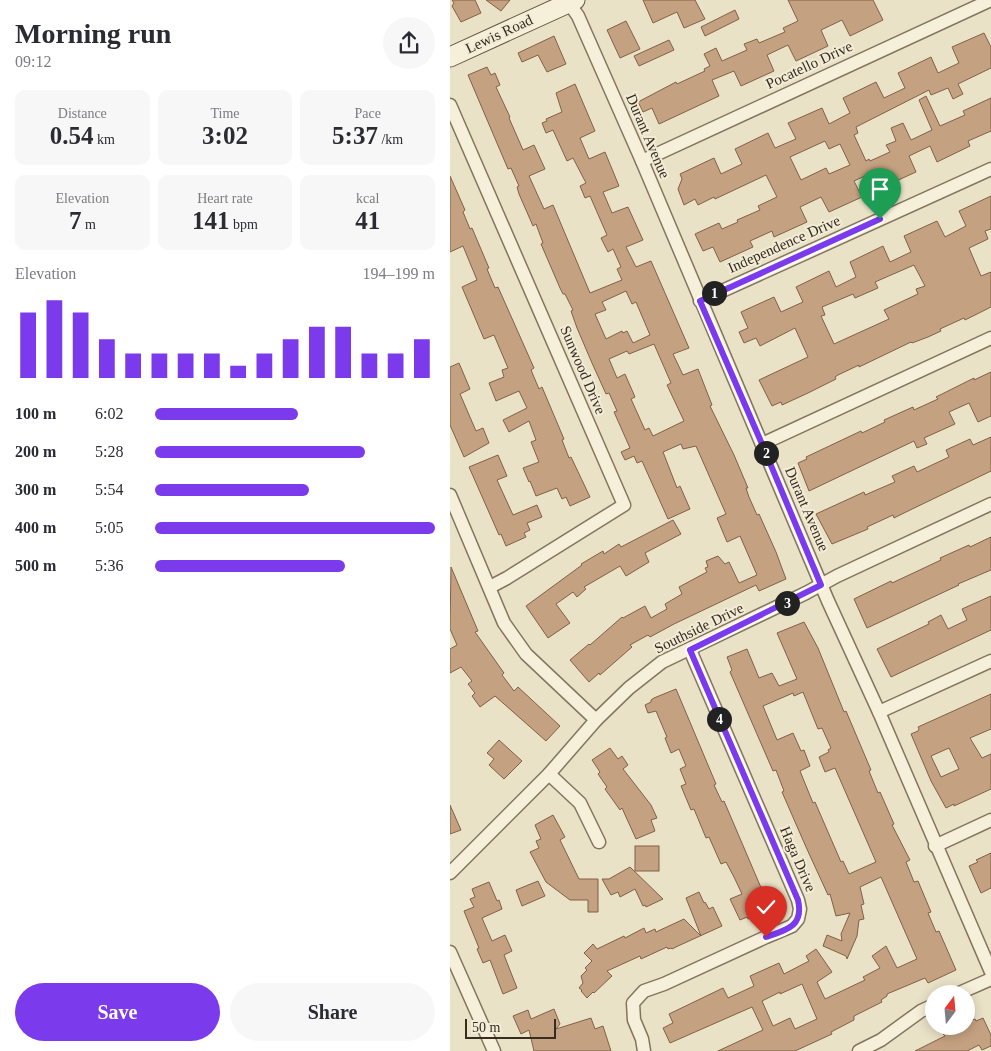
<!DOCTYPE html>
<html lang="en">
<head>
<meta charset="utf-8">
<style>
	body { margin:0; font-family:Georgia,serif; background:#f7f7f7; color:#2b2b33; height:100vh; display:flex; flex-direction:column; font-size:19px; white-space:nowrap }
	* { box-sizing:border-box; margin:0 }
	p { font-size:16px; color:#7c7c81 }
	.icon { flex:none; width:28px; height:28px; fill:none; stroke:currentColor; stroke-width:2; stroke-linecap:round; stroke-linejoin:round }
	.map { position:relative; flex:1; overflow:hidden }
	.sheet { display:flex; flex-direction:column; background:#fff; width:450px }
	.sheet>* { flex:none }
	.needle { width:32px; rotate:16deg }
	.fabs { position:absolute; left:475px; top:985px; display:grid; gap:10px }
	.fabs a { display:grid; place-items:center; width:50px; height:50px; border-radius:50%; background:#fff; box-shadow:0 2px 12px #0003; font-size:25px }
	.scale { position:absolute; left:15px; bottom:12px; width:91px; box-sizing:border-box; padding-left:5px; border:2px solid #362c20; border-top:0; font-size:14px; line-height:18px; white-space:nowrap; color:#362c20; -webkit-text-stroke:4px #f2ecd6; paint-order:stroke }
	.pin { position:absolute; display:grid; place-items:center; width:42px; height:42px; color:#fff; margin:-51px -21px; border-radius:50% 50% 50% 0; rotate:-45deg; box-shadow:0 0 5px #0007 }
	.pin .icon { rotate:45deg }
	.km { position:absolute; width:25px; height:25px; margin:-12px; border-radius:50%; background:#222; color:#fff; font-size:14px; line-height:25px; text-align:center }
	.round { display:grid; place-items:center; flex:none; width:52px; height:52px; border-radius:26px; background:#f7f7f7 }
	.summary { display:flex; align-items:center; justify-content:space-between; height:85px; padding:0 15px }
	h1 { font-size:28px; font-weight:700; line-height:38px }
	.figures { display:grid; grid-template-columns:repeat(3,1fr); gap:8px; height:85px; padding:5px 15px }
	.figures div { display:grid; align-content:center; border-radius:10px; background:#f7f7f7; text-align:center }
	.figures b { font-size:25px; font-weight:700 }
	.figures small { font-size:14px; font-weight:400 }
	.figures p { font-size:14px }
	.chart { height:140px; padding:10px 15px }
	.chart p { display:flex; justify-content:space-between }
	.chart svg { width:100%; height:90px; margin-top:5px; stroke:#7c3aed; stroke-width:6 }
	.cta { display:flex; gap:10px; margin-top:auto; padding:10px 15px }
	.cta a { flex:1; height:58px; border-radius:30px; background:#7c3aed; color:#fff; font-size:20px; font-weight:700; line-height:58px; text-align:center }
	.cta a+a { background:#f7f7f7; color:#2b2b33 }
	ul { padding:0 15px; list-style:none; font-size:16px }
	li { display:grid; grid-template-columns:80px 60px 1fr; align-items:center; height:38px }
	li i { height:12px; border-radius:6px; background:#7c3aed }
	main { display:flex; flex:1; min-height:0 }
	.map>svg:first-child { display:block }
	.building { fill:#c4a180; stroke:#816146; fill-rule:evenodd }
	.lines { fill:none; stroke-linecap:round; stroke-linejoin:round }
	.street-casing { stroke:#84755e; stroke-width:15 }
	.secondary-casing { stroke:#665641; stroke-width:21 }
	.street { stroke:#f6efd9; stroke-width:12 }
	.secondary { stroke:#f6efd9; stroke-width:19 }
	.route-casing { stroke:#fff; stroke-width:10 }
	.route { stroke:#7c3aed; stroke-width:6 }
	.labels { text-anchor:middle; stroke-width:4; stroke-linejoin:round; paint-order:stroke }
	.street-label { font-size:15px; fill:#362c20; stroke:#f2ecd6 }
</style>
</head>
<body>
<main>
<section class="sheet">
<div class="summary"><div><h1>Morning run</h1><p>09:12</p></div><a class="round"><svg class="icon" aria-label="share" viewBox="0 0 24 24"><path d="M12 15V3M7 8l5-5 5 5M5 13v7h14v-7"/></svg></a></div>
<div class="figures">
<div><p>Distance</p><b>0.54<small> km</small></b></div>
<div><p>Time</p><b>3:02</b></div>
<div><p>Pace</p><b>5:37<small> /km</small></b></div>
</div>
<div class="figures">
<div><p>Elevation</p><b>7<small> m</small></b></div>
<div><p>Heart rate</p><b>141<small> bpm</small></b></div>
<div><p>kcal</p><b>41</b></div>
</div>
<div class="chart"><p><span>Elevation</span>194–199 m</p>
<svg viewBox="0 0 160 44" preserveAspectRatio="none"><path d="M5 44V12M15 44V6M25 44V12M35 44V25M45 44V32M55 44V32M65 44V32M75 44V32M85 44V38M95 44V32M105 44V25M115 44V19M125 44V19M135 44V32M145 44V32M155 44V25"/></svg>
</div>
<ul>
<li><b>100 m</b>6:02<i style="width:51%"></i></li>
<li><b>200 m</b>5:28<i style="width:75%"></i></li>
<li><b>300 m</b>5:54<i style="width:55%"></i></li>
<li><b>400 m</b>5:05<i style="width:100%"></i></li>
<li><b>500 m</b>5:36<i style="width:68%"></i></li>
</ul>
<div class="cta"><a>Save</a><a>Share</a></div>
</section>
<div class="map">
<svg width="541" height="1051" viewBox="0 0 541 1051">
	<rect width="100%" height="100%" fill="#eae2c7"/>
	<g class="building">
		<polygon points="2,0 25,0 31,13 11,22 2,6 4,3"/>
		<polygon points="36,0 60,0 51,11"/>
		<polygon points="193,0 245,0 255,19 234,28 227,12 203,23"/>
		<polygon points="338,0 423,0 433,20 400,36 392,20 371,30 378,46 346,61 338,45 317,55 324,71 291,86 284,71 262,80 269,96 209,124 202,108 193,112 188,102 226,82 227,84 255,71 254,69 260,66 254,54 266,48 272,61 297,50 294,44 307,39 309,43 335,32 333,28 348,21"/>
		<polygon points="285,10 289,19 255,36 251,27"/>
		<polygon points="176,21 190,49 170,58 157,30"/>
		<path d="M534 33 541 47V68L508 84 513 94 503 99 498 88 481 95 479 90 406 127 408 133 404 135 416 161 419 159 420 161 440 152 436 145 446 141 441 128 453 123 461 140 482 130 469 100 476 96 490 126 515 115 513 111 541 98V131L518 141 520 146 487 162 480 146 459 156 466 172 433 187 426 171 404 181 412 197 379 212 371 197 350 207 357 222 324 237 322 231 300 241 303 247 270 262 263 247 253 251 245 234 269 223 272 229 288 222 287 220 310 210 308 206 327 197 316 175 265 199 264 197 248 205 245 199 234 205 228 189 232 179 230 174 264 158 271 174 292 164 285 149 318 133 325 148 346 139 338 123 372 108 379 124 400 113 393 98 426 82 434 98 455 88 448 73 481 57 488 73 509 63 502 47ZM375 141 379 149 390 144 400 165 379 174 376 168 351 180 340 157Z"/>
		<polygon points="104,36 116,64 97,72 88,55 72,62 68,53"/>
		<polygon points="219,40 224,50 189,66 184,56"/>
		<path d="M37 67 41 75 45 73 50 85 46 87 60 117 59 118 73 150 84 145 95 169 79 176 94 209 103 205 140 293 172 280 167 269 171 267 163 249 158 252 151 238 157 235 140 196 135 198 130 186 136 183 123 158 117 161 103 130 96 133 92 123 97 121 96 119 112 112 106 93 125 84 145 131 130 138 139 159 155 152 169 186 153 192 162 213 178 207 193 240 176 247 186 267 201 261 239 348 223 354 233 375 248 369 262 405 260 406 284 455 298 488H296L299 497 307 515 309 514 326 552 336 579 309 591 306 585 224 624 200 637 198 635 180 645 182 647 150 675 149 673 139 682 120 660 139 644 140 645 172 617 173 618 195 606 201 618 217 609 215 604 232 594 229 587 257 572 255 568 258 567 256 561 268 556 275 564 279 562 289 583 307 575 290 536 277 542 267 518 276 514 246 446 233 449 231 444 213 452 227 488 230 486 240 509 218 519 192 461 187 463 184 456 175 460 171 452 180 448 164 412 167 411 159 393 156 394 142 363 127 328 121 311 123 310 115 294H113L110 288 91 244 93 243 86 224 83 226 69 194 67 187 69 186 61 168 58 169 18 75ZM176 291 182 304 186 302 200 335 183 343 177 331 173 333 172 331 156 339 145 314 156 310 152 302ZM204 344 221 383 217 385 234 421 203 436 199 428 195 430 181 399 185 397 175 374 167 378 159 359 177 351 179 354Z"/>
		<polygon points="0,176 15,210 13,212 20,229 22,228 39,268 37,269 45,288 48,287 84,368 81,370 89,389 92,387 111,432 114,439 112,440 119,458 121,457 140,497 120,506 116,497 112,499 107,488 86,496 80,481 79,482 73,468 89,462 81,442 86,440 79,421 59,432 53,420 77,408 69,391 46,401 39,383 54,377 52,370 58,368 44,335 34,339 12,287 27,280 13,246 0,252"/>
		<path d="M541 196V229L535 231 538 239 519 248 531 276 541 272V307L515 320 514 318 490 329 491 331 478 337 462 343 461 342 409 367V365L388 375 385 377 386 379 358 393 332 405 331 402 322 406 309 380 358 357 345 328 310 346 306 338 294 343 289 332 298 328 291 312 324 297 331 312 353 302 346 287 379 271 386 287 406 277 400 262 433 246 440 262 461 252 454 236 487 221 495 237 516 226 509 211ZM464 265 475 286 466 289 468 294 434 310 439 319 384 344 371 316 375 315 372 307 403 294 405 298 428 288 425 282Z"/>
		<polygon points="9,363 20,389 10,394 26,431 33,428 39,443 14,457 0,425 0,367"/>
		<polygon points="541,372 541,416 528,422 519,403 499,412 505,424 474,438 477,444 467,448 464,441 359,491 348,463 357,459 356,457 411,431 412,433 435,422 434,420 463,407 464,410 488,399 486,397 524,378 524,380"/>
		<polygon points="541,437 541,471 456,512 444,518 443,515 417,527 418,529 382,544 366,514 414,492 415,495 445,482 442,476 464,466 467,472 499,457 496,450 520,439 523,445"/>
		<polygon points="48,455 57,476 47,480 63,515 87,505 92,517 77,523 80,530 74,533 76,537 56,546 51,534 49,535 19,467"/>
		<polygon points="223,520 231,534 195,553 199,562 176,576 170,566 134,587 136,589 127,597 123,592 106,604 120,623 98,638 76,606 132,565 131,564 153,551 154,554 169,544 171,547"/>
		<polygon points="541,537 541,570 508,584 509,585 417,628 404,599 441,581 442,583 491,560 490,558 519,545 520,547"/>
		<polygon points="1,567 28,631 25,632 54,673 52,675 64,691 68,687 110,726 96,741 45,696 30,707 22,696 25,693 18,684 22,681 11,667 0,673 0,649 7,645 0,629"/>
		<polygon points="541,596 541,630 441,677 427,649 479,624 478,622 491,615 498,629 517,620 512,609"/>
		<path d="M354 622 368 648 394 712 396 711 421 770 419 771 428 793 430 792 444 824 442 825 460 860 456 862 464 882 468 881 481 912 478 913 486 932 489 931 506 970 478 983 475 978 437 994V996L431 1000 432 1002 404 1016V1020L381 1032 382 1034 345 1051H268L313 1030 302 1007 220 1043 213 1028 223 1023 219 1014 273 988 278 998 304 986 300 976 329 963 334 974 359 961 356 956 366 949 382 972 367 982 375 999 415 980 413 977 430 968 422 956 436 946 447 968 467 959 431 877 410 887 414 904 411 905 414 919 409 920 407 936 397 959 396 956 373 946 377 935 392 941 391 934 400 913 386 916 380 894 378 895 356 847 332 792 334 791 326 770 323 771 280 672 282 670 277 657 297 649 309 678 322 673 329 686 347 679 327 633ZM353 692 368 729 372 728 381 748 378 750 379 752 369 757 375 772 385 768 426 862 399 874 393 861 391 862 365 802 363 803 350 771 360 766 354 750 351 751 343 733 327 740 313 706 343 693 344 696ZM352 984 367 1019 345 1029 340 1018 323 1026 312 1001 330 992V994Z"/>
		<polygon points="226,689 266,784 264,785 272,802 274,801 315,897 313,898 318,910 298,919 297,917 290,920 280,899 292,894 284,877 276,862 271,864 259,837 256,838 244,809 241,810 231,786 236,784 230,769 236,766 229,749 221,753 215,738 217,737 206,711 198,713 195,705 201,702 201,700 204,698"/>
		<path d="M541 694V729L520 738 532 758 541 754V789L504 806V804L496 808 481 781 461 734 468 731 469 729 468 727ZM499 748 509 769 491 777 481 756Z"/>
		<polygon points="49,740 72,761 54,779 39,765 44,759 37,753"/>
		<polygon points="160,748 168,759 172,756 178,765 173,769 201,805 207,818 201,820 205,831 186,839 172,808 170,810 155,789 157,787 148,774 150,772 142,760"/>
		<polygon points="0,805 11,830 0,834"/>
		<polygon points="103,815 115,837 110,840 129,879 148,879 148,912 138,912 138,900 120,900 96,882 80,852 89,848 86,841 91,839 85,825"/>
		<rect x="185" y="846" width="24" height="25"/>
		<polygon points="541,853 541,888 531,893 519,866 528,862 526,860"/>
		<polygon points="180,867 213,899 196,907 195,905 193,906 185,889 170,897 168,892 161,895 152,879 159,879"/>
		<polygon points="88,881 95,896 72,906 66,890"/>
		<polygon points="39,882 47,901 49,900 52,909 32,918 42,941 55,935 62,951 54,955 67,988 53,994 40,960 33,963 27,949 29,948 14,911 24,907 20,899 25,897 22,889"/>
		<polygon points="249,892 254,903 255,902 259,909 263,907 272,926 228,946 222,949 221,948 218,949 217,947 191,959 190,956 157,971 162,976 144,993 143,992 137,998 131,991 132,990 129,988 133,983 131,976 137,970 135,968 142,961 134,953 143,944 147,949 174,936 175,938 194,928 196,933 205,929 206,932 234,919 251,936 236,898"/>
		<polygon points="104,1009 110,1024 106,1029 141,1018 145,1029 153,1026 161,1051 84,1051 79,1030 71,1034 63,1016 78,1010 81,1019"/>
		<polygon points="533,1018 541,1035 541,1046 532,1050 529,1045 517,1051 465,1051 495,1036 493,1034 508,1026 516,1026 517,1022 525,1019 526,1021"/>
	</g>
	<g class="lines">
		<defs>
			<g id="street">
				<polyline points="119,3 128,16 192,161 378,601 429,712 541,972"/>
				<polyline points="0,105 174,505 57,578 40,587"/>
				<polyline points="192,161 541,0"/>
				<polyline points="250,301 541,169"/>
				<polyline points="312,444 541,338"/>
				<polyline points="0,495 54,623 76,654 146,720"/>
				<polyline points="429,712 541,661"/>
				<polyline points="99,774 130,803 149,842"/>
				<polyline points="485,846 541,820"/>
				<polyline points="0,873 99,774 146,720 179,688 212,662 356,593 387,576 541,504"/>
				<polyline points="0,952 44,1051"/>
				<polyline points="507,994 541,979"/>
				<polyline points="194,1051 192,1039 184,1020 183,1003 194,991 214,984 316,937 342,926 348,919 350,909 348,900 240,650"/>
				<polyline points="409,1051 431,1040 471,1011 484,1005"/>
			</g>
			<polyline id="secondary" points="0,57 125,0"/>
		</defs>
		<use href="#street" class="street-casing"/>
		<use href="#secondary" class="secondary-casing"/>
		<use href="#street" class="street"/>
		<use href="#secondary" class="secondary"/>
	</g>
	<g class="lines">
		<defs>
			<path id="route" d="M316 937C337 930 354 926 348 900L240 650 371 585 312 444 250 301 430 219"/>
		</defs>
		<use href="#route" class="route-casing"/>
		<use href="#route" class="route"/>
	</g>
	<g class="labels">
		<g class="street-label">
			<text transform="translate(49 34) rotate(-25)" y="5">Lewis Road</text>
			<text transform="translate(359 65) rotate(-25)" y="5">Pocatello Drive</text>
			<text transform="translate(198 136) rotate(67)" y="5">Durant Avenue</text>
			<text transform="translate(334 244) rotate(-24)" y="5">Independence Drive</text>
			<text transform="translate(133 370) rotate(67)" y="5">Sunwood Drive</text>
			<text transform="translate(357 509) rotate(67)" y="5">Durant Avenue</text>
			<text transform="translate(249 628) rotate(-26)" y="5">Southside Drive</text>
			<text transform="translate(348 859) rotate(67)" y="5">Haga Drive</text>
		</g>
	</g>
</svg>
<div class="fabs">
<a><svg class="needle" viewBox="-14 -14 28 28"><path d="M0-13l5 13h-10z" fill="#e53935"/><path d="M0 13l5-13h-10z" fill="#7c7c81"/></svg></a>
</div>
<div class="scale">50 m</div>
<div class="pin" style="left:430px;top:219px;background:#1e9e55"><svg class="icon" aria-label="arrive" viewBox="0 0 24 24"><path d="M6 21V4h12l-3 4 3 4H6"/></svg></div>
<div class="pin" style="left:316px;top:937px;background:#d93025"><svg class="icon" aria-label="check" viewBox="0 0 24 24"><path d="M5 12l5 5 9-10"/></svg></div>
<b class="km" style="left:264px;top:293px">1</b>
<b class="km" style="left:316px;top:453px">2</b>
<b class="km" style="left:337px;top:603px">3</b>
<b class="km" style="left:269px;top:719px">4</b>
</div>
</main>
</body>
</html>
